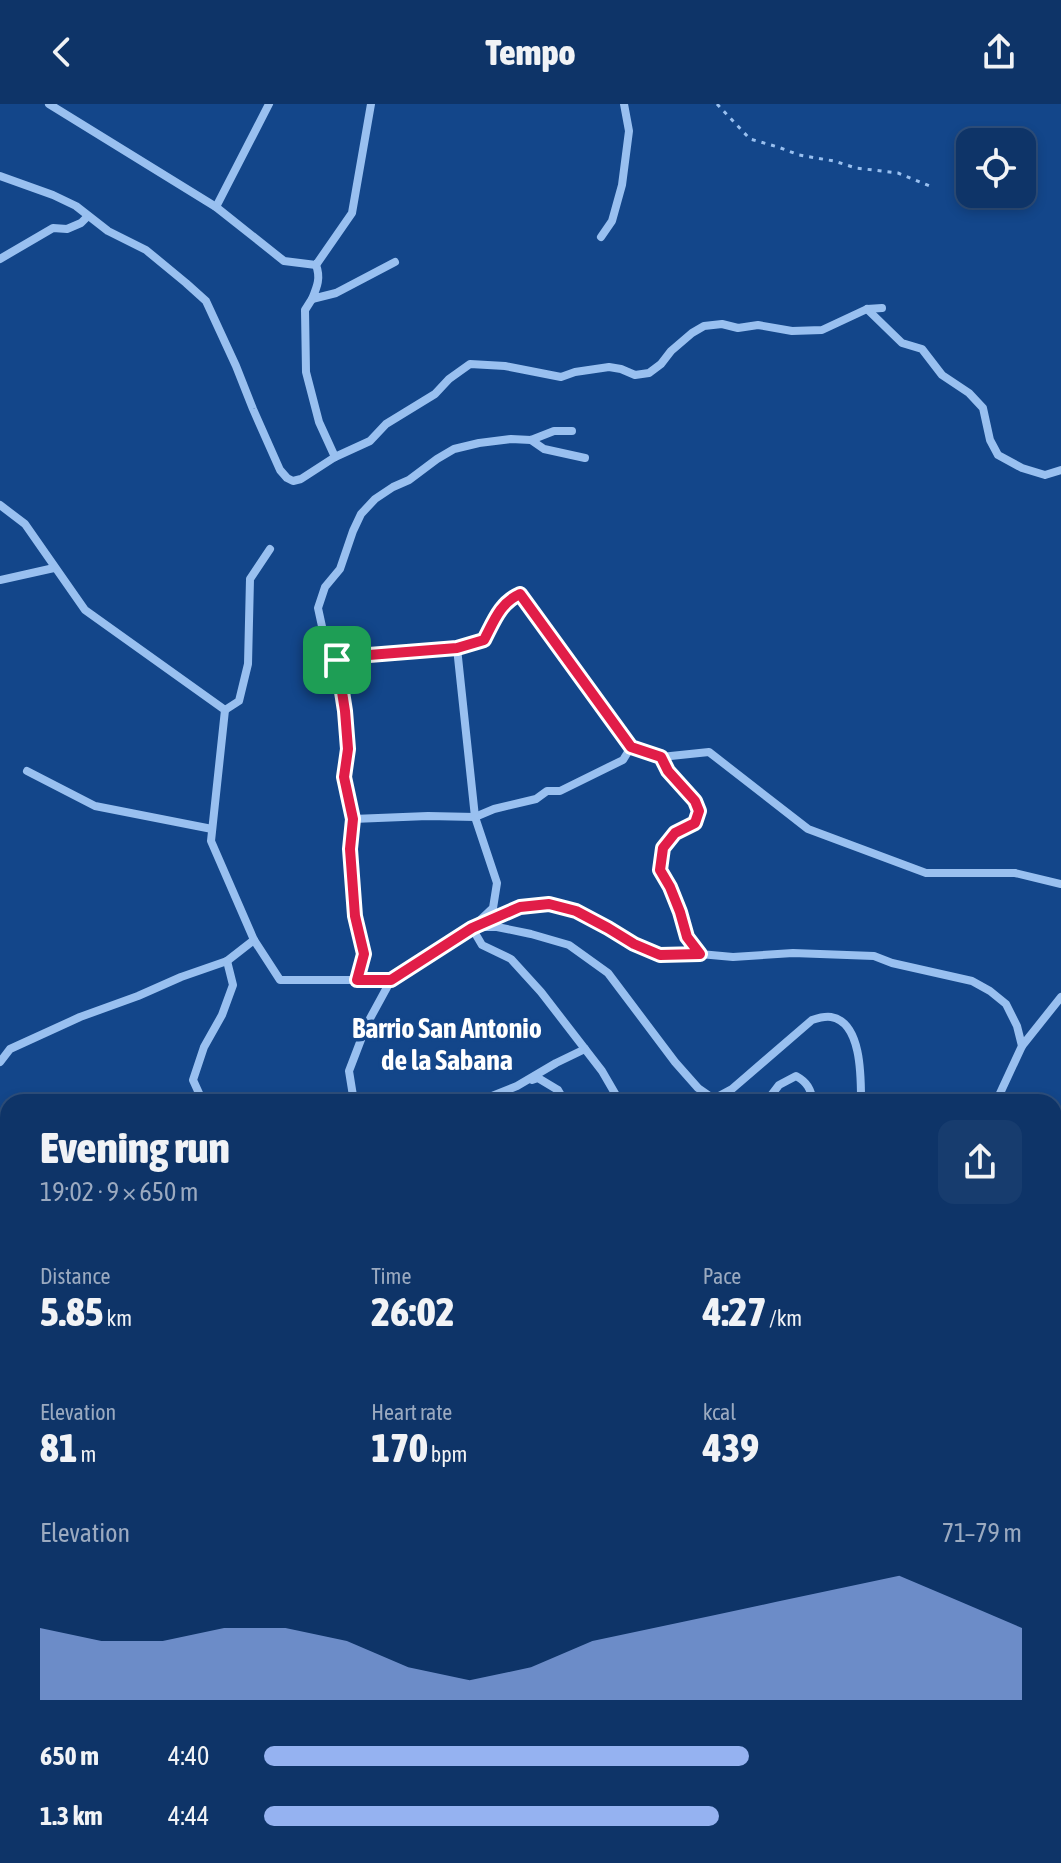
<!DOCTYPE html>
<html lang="en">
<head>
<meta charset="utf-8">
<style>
	body { margin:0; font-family:"Asap Condensed",sans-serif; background:#173c6e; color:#f1f3f6; height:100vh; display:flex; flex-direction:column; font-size:30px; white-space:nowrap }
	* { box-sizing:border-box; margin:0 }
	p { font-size:26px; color:#9baac0 }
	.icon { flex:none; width:44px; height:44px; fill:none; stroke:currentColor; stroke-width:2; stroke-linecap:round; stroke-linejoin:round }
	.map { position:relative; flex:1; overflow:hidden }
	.details { position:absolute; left:0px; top:990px; width:1062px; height:770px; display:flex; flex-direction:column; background:#0e3468; border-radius:24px 24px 0 0; box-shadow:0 4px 12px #0003,0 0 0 2px #2e4f7c }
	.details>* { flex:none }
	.controls { position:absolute; left:956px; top:24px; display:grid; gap:16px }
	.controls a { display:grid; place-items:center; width:80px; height:80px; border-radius:16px; background:#0e3468; box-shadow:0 4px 12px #0003,0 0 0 2px #2e4f7c; font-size:40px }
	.pin { position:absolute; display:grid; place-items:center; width:68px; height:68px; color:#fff; margin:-34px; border-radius:16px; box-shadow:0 4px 12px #0006 }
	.round { display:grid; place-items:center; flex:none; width:84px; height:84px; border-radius:16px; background:#173c6e }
	.summary { display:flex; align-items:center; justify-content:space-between; height:136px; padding:0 40px }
	h1 { font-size:44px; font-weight:800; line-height:60px }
	.stats { display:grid; grid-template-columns:repeat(3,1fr); gap:12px; height:136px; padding:8px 40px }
	.stats div { display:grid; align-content:center }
	.stats b { font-size:40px; font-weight:800 }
	.stats small { font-size:22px; font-weight:400 }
	.stats p { font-size:22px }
	.chart { height:224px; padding:16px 40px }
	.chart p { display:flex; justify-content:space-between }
	.chart svg { width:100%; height:144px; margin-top:8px; fill:#95b2f1; opacity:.7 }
	ul { padding:0 40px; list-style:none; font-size:26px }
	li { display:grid; grid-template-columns:128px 96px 1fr; align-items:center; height:60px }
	li i { height:20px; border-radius:10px; background:#95b2f1 }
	header { display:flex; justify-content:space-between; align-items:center; height:104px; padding:0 40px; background:#0e3468; font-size:36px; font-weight:800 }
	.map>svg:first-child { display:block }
	.green { fill:#2460a9 }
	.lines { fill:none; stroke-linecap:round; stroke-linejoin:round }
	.path { stroke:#99c0f0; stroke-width:3; stroke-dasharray:4 6; stroke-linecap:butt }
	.street { stroke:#99c0f0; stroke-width:8 }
	.route-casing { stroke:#fff; stroke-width:16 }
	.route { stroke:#e11d48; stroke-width:10 }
	.labels { text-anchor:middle; stroke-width:7; stroke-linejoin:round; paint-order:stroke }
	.neighbourhood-label { font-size:28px; font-weight:bold; fill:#fff; stroke:#13468a }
</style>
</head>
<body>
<header><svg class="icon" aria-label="back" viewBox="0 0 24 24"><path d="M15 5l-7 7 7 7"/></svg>Tempo<svg class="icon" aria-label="share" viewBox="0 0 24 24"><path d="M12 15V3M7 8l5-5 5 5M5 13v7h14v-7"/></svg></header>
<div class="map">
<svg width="1061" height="1759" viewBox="0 0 1061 1759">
	<rect width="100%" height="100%" fill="#13468a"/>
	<polygon class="green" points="533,1752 621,1752 616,1759 572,1759"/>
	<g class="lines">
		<polyline class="path" points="717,0 750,35 778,43 799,51 834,57 856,64 898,69 932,83"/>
		<g class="street">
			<polyline points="49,0 216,103 284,157 316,161 352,109 371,0"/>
			<polyline points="0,72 53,91 76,102 108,127 146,146 186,179 206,197 236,262 253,305 280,366 287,374 293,377 301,375 335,353 370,337 386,320 435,290 449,275 470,260 505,262 561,273 575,268 609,263 621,265 635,271 649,269 661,260 671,247 692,229 704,222 722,220 738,224 758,221 792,227 822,226 867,205 882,204"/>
			<polyline points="216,103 269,0"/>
			<polyline points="601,133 612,117 622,81 629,27 624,0"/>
			<polyline points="0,155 53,124 67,125 81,119 88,112"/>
			<path d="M316 161C321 174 317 183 312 195L336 189 395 158"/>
			<polyline points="312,195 305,206 306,268 319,318 335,353"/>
			<polyline points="867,205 902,239 922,245 942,271 969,289 983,304 990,336 998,351 1022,364 1045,371 1061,366"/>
			<polyline points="531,336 544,345 585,354"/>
			<polyline points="0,401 25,420 85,506 225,606 211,737 254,836 280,876 391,876 472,824 520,803 549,800 576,807 634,840 660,851 700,850 733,853 793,849 874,852 892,859 972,877 990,887 1006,900 1017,922 1022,942 996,998"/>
			<polyline points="0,476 54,464"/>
			<polyline points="337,556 369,551 457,544"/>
			<polyline points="225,606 239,597 248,560 250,475 270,445"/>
			<path d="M661 653C671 673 691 687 699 707L695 719 675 729 663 744 660 766 670 783 680 808 687 833 700 850"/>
			<polyline points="27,667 95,702 212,725"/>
			<polyline points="353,715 428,712 475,713 494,705 536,695 547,687 560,687 623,656 631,643"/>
			<path d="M476 820 493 804 497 779 475 713 457 544 484 536C494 517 500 499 520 490L631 643 661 653 709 648 808 725 926 769H1015L1061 780"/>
			<path d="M477 823H497L531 830 569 841 608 869 675 958 698 984 711 993 719 992 732 985 812 916C818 914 824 912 831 913 862 918 861 974 861 998"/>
			<polyline points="472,824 482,841 511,855 541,888 602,967 620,998"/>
			<polyline points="357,876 364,850 355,812 350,745 353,715 344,673 348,645 345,607 337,556 323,527 318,504 325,483 340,465 353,427 361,410 375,395 393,383 409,376 437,355 454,345 479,339 511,335 531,336 554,327 572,327"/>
			<polyline points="1022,942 1061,893"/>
			<polyline points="0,958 10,945 80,913 138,892 181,873 227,857 254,836"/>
			<polyline points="532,976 538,974 558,986 565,998"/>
			<polyline points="203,998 193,976 204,943 222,911 233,881 227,857"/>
			<polyline points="354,998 349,967 367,920 391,876"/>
			<polyline points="477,998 517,982 556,959 585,945"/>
			<path d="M766 998 779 981 796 972C807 978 811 985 813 998"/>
			<polyline points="0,1025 8,1050"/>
			<polyline points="1054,1073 1061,1077"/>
			<polyline points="1054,1126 1061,1130"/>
			<polyline points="8,1177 6,1182 8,1213"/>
			<polyline points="0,1413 8,1416"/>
			<polyline points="0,1442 8,1436"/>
			<polyline points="0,1525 8,1527"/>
			<polyline points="0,1670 8,1675"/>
			<polyline points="72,1752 72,1759"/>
			<polyline points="148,1752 150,1759"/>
			<polyline points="762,1752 763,1759"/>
			<polyline points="0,1758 25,1752"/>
			<polyline points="329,1759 330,1752"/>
			<polyline points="906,1759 908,1752"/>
		</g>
	</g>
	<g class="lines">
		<defs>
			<path id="route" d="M520 490 631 643 661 653 668 667 695 697 699 707 695 719 675 729 663 744 660 766 670 783 680 808 687 833 700 850 660 851 634 840 608 824 576 807 549 800 520 803 472 824 391 876H357L364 850 355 812 350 745 353 715 344 673 348 645 345 607 337 556 369 551 457 544 484 536C494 517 500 499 520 490Z"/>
		</defs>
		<use href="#route" class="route-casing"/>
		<use href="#route" class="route"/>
	</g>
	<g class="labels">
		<g class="neighbourhood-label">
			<text x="447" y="934">Barrio San Antonio<tspan x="447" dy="32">de la Sabana</tspan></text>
		</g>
	</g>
</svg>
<div class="controls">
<a><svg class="icon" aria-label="locate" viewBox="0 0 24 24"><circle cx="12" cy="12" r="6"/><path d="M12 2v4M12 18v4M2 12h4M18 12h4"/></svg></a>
</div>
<div class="pin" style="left:337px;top:556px;background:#1e9e55"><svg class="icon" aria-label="arrive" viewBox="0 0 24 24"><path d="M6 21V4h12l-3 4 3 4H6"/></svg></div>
<section class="details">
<div class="summary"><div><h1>Evening run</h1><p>19:02 · 9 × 650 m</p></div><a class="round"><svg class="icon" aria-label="share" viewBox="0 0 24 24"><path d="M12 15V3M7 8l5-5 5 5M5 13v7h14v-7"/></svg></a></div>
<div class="stats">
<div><p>Distance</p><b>5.85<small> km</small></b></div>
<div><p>Time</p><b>26:02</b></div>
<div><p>Pace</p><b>4:27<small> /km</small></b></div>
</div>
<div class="stats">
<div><p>Elevation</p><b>81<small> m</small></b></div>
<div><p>Heart rate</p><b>170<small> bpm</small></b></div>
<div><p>kcal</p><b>439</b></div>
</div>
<div class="chart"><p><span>Elevation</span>71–79 m</p>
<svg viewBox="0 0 160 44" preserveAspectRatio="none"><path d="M0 44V22L10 26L20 26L30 22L40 22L50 26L60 34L70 38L80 34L90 26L100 22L110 18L120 14L130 10L140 6L150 14L160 22V44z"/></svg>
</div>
<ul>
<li><b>650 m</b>4:40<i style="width:64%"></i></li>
<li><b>1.3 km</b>4:44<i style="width:60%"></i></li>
</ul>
</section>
</div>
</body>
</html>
